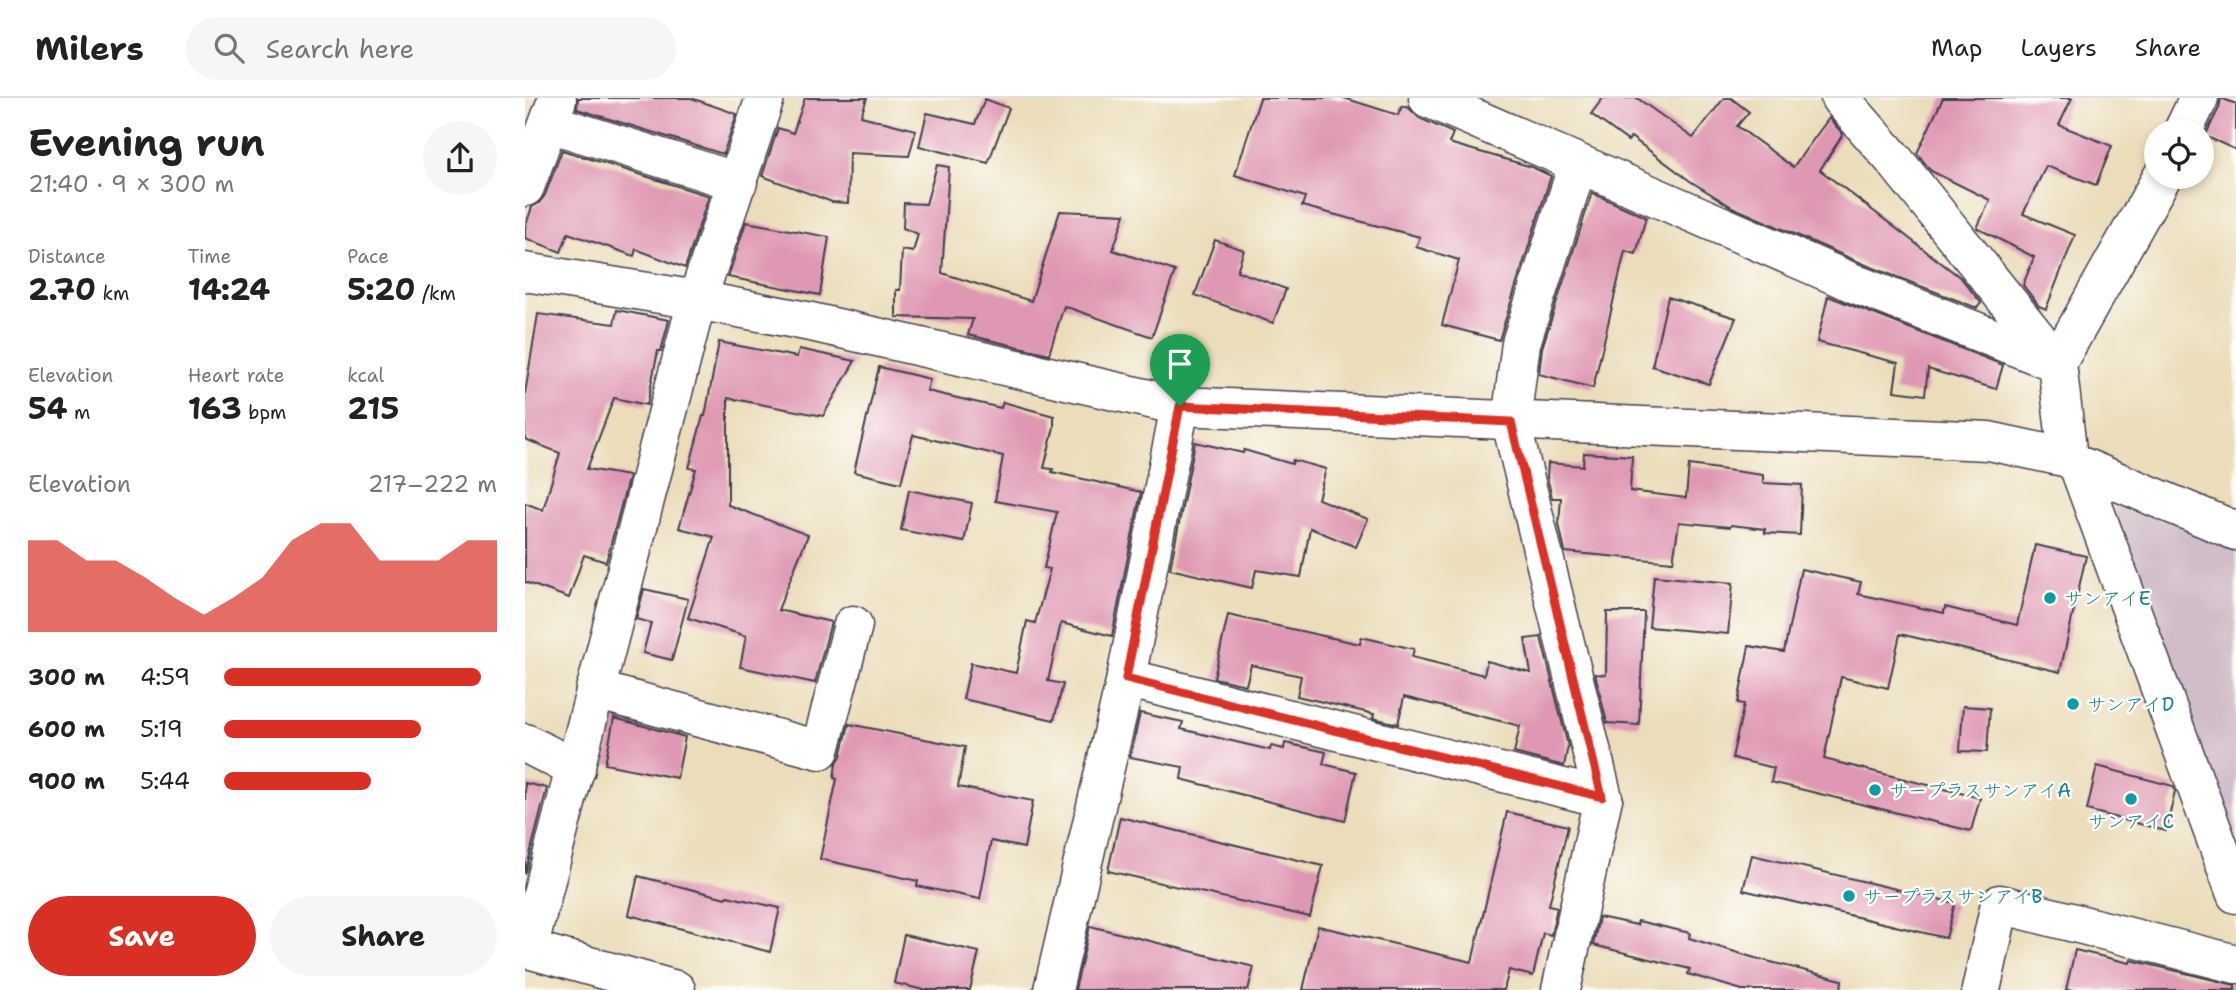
<!DOCTYPE html>
<html lang="en">
<head>
<meta charset="utf-8">
<style>
	body { margin:0; font-family:"Shantell Sans","Klee One",sans-serif; background:#f6f6f6; color:#222; height:100vh; display:flex; flex-direction:column; font-size:26px; white-space:nowrap }
	* { box-sizing:border-box; margin:0 }
	p { font-size:23px; color:#767676 }
	.icon { flex:none; width:38px; height:38px; fill:none; stroke:currentColor; stroke-width:2; stroke-linecap:round; stroke-linejoin:round }
	.map { position:relative; flex:1; overflow:hidden }
	.side { display:flex; flex-direction:column; background:#fff; width:525px }
	.side>* { flex:none }
	.fabs { position:absolute; left:1619px; top:21px; display:grid; gap:14px }
	.fabs a { display:grid; place-items:center; width:70px; height:70px; border-radius:50%; background:#fff; box-shadow:0 4px 10px #0003; font-size:35px }
	.pin { position:absolute; display:grid; place-items:center; width:60px; height:60px; color:#fff; margin:-72px -30px; border-radius:50% 50% 50% 0; rotate:-45deg; box-shadow:0 0 7px #0007 }
	.pin .icon { rotate:45deg }
	.round { display:grid; place-items:center; flex:none; width:74px; height:74px; border-radius:37px; background:#f6f6f6 }
	.summary { display:flex; align-items:center; justify-content:space-between; height:119px; padding:0 28px }
	h1 { font-size:38px; font-weight:700; line-height:52px }
	.figures { display:grid; grid-template-columns:repeat(3,1fr); gap:10px; height:119px; padding:7px 28px }
	.figures div { display:grid; align-content:center }
	.figures b { font-size:30px; font-weight:700 }
	.figures small { font-size:19px; font-weight:400 }
	.figures p { font-size:19px }
	.chart { height:196px; padding:14px 28px }
	.chart p { display:flex; justify-content:space-between }
	.chart svg { width:100%; height:126px; margin-top:7px; fill:#d93025; opacity:.7 }
	.primary-button { display:flex; gap:14px; margin-top:auto; padding:14px 28px }
	.primary-button a { flex:1; height:80px; border-radius:42px; background:#d93025; color:#fff; font-size:28px; font-weight:700; line-height:80px; text-align:center }
	.primary-button a+a { background:#f6f6f6; color:#222 }
	ul { padding:0 28px; list-style:none; font-size:23px }
	li { display:grid; grid-template-columns:112px 84px 1fr; align-items:center; height:52px }
	li i { height:18px; border-radius:9px; background:#d93025 }
	header { display:flex; align-items:center; gap:42px; box-sizing:border-box; height:98px; padding:0 35px; background:#fff; border-bottom:2px solid #e0e0e0 }
	header strong { font-size:33px }
	nav { display:flex; gap:38px; margin-inline-start:auto; font-size:24px }
	.search { width:490px; height:63px; background:#f6f6f6; display:flex; align-items:center; gap:18px; box-sizing:border-box; padding:0 24px; border-radius:38px; color:#767676; font-size:26px }
	main { display:flex; flex:1; min-height:0 }
	.map>svg:first-child { display:block }
	.industrial { fill:#d1bdc9 }
	.building { fill:#df98b3 }
	.lines { fill:none; stroke-linecap:round; stroke-linejoin:round }
	.minor-casing { stroke:#403e4e; stroke-width:41 }
	.minor { stroke:#fff; stroke-width:38 }
	.route-casing { stroke:#fff; stroke-width:14 }
	.route { stroke:#d93025; stroke-width:9 }
	.culture-dot { fill:#0f9aa8; stroke:#fdfcf7; stroke-width:2.5 }
	.labels { text-anchor:middle; stroke-width:5; stroke-linejoin:round; paint-order:stroke }
	.culture-label { font-size:19px; fill:#0d838f; stroke:#fdfcf7; text-anchor:start }
</style>
</head>
<body>
<header>
<strong>Milers</strong>
<div class="search"><svg class="icon" aria-label="search" viewBox="0 0 24 24"><circle cx="10" cy="10" r="6"/><path d="M15 15l6 6"/></svg>Search here</div>
<nav><a>Map</a><a>Layers</a><a>Share</a></nav>
</header>
<main>
<section class="side">
<div class="summary"><div><h1>Evening run</h1><p>21:40 · 9 × 300 m</p></div><a class="round"><svg class="icon" aria-label="share" viewBox="0 0 24 24"><path d="M12 15V3M7 8l5-5 5 5M5 13v7h14v-7"/></svg></a></div>
<div class="figures">
<div><p>Distance</p><b>2.70<small> km</small></b></div>
<div><p>Time</p><b>14:24</b></div>
<div><p>Pace</p><b>5:20<small> /km</small></b></div>
</div>
<div class="figures">
<div><p>Elevation</p><b>54<small> m</small></b></div>
<div><p>Heart rate</p><b>163<small> bpm</small></b></div>
<div><p>kcal</p><b>215</b></div>
</div>
<div class="chart"><p><span>Elevation</span>217–222 m</p>
<svg viewBox="0 0 160 44" preserveAspectRatio="none"><path d="M0 44V12L10 12L20 19L30 19L40 25L50 32L60 38L70 32L80 25L90 12L100 6L110 6L120 19L130 19L140 19L150 12L160 12V44z"/></svg>
</div>
<ul>
<li><b>300 m</b>4:59<i style="width:94%"></i></li>
<li><b>600 m</b>5:19<i style="width:72%"></i></li>
<li><b>900 m</b>5:44<i style="width:54%"></i></li>
</ul>
<div class="primary-button"><a>Save</a><a>Share</a></div>
</section>
<div class="map">
<svg width="1711" height="892" viewBox="0 0 1711 892">
	<rect width="100%" height="100%" fill="#fdfcf7"/>
	<filter id="ink" filterUnits="userSpaceOnUse"><feTurbulence type="fractalNoise" baseFrequency=".0143" numOctaves="2"/><feDisplacementMap in="SourceGraphic" scale="14" xChannelSelector="R" yChannelSelector="G"/><feConvolveMatrix kernelMatrix="1 2 1 2 8 2 1 2 1" color-interpolation-filters="sRGB"/></filter>
	<filter id="wash" filterUnits="userSpaceOnUse"><feTurbulence type="fractalNoise" baseFrequency=".00686" numOctaves="4" result="noise"/><feDisplacementMap in="SourceGraphic" scale="28" xChannelSelector="R" yChannelSelector="G"/><feGaussianBlur stdDeviation="1.57" result="paint"/><feColorMatrix in="noise" values="0 0 0 0 0 0 0 0 0 0 0 0 0 0 0 0 0 1.4 0 .05"/><feComposite in="paint" operator="in"/></filter>
	<g filter="url(#wash)">
		<rect width="100%" height="100%" fill="#ebddba"/>
		<polygon class="industrial" points="1600,400 1711,447 1711,765 1584,418"/>
		<g id="blocks">
			<g class="building">
				<polygon points="53,0 166,0 212,16 198,56 52,11"/>
				<polygon points="280,0 342,0 336,18 391,32 384,58 324,55 323,105 307,104 237,78 253,30 268,35"/>
				<polygon points="735,0 819,0 873,17 877,8 884,10 894,20 928,35 924,45 1007,69 1026,78 974,242 917,227 934,162 891,149 895,139 777,108 780,99 710,77"/>
				<polygon points="1078,0 1112,0 1168,40 1199,0 1206,0 1224,14 1212,28 1268,69 1304,20 1318,36 1295,72 1436,180 1456,205 1452,210 1341,167 1207,109 1165,83 1106,39 1103,43 1066,16"/>
				<polygon points="1418,0 1547,0 1534,27 1587,48 1571,87 1521,68 1498,116 1550,137 1521,211 1514,208 1498,187 1509,159 1452,130 1465,102 1406,73 1392,55"/>
				<polygon points="1696,0 1711,6 1711,52 1680,38 1694,10"/>
				<polygon points="460,1 484,10 463,65 394,48 402,15 450,26"/>
				<polygon points="37,52 184,98 160,170 111,151 109,158 43,135 36,154 0,140 0,130 7,109 14,105 20,97"/>
				<polygon points="412,67 424,69 417,175 506,203 535,113 600,116 588,152 650,173 627,239 539,208 524,256 443,237 448,221 371,219 371,192 375,192 377,152 388,154 393,136 378,130 379,105 401,106"/>
				<polygon points="1067,95 1121,119 1111,156 1100,153 1068,290 1014,276 1017,250"/>
				<polygon points="221,124 304,139 295,197 203,179"/>
				<polygon points="690,142 719,152 712,173 761,191 748,225 670,197"/>
				<polygon points="1303,198 1478,267 1471,291 1403,271 1400,297 1369,293 1373,265 1292,244"/>
				<polygon points="1143,199 1211,220 1184,286 1127,268"/>
				<polygon points="92,212 144,222 136,253 133,253 122,307 89,300 62,371 104,378 81,464 59,457 44,500 0,484 0,405 18,412 35,355 0,341 0,295 13,216 89,226"/>
				<polygon points="194,244 272,259 274,251 330,263 298,318 203,300 203,407 283,437 253,512 306,524 290,585 215,569 221,538 163,520 189,439 154,430 171,371 164,370 178,318 180,318"/>
				<polygon points="354,269 405,281 402,293 476,310 478,304 529,318 529,329 519,370 528,371 527,374 616,394 587,538 536,525 523,583 538,586 529,622 438,601 446,565 491,575 502,523 510,525 525,471 519,470 532,414 470,403 478,358 388,337 376,385 329,374"/>
				<polygon points="670,344 718,355 719,352 767,366 768,362 801,371 793,401 843,421 831,449 785,430 776,479 731,472 727,490 645,471"/>
				<polygon points="1059,355 1107,358 1105,393 1161,400 1164,367 1238,377 1238,385 1277,387 1275,437 1240,435 1240,431 1206,427 1205,429 1154,424 1148,464 1040,454 1034,426 1036,400 1027,400 1022,379 1023,365 1058,368"/>
				<polygon points="384,392 447,405 439,444 376,432"/>
				<polygon points="1510,447 1561,458 1535,574 1375,536 1363,590 1316,579 1299,661 1455,700 1446,733 1246,684 1249,670 1207,660 1219,606 1213,605 1224,548 1259,554 1276,471 1336,484 1333,496 1419,515 1420,509 1492,527"/>
				<polygon points="1129,478 1208,485 1203,536 1124,529"/>
				<polygon points="119,491 163,501 147,562 118,555 126,525 111,521"/>
				<polygon points="1082,514 1119,514 1114,627 1082,625 1070,576 1081,577"/>
				<polygon points="703,517 835,546 836,539 889,551 887,559 959,577 962,563 1006,575 1000,541 1016,539 1043,648 1039,668 989,655 995,628 879,599 873,626 848,620 849,616 772,598 776,578 726,567 721,587 689,580"/>
				<polygon points="1438,608 1465,610 1462,654 1435,653"/>
				<polygon points="615,615 658,624 656,631 745,652 746,648 759,651 760,645 801,654 798,666 831,674 820,723 656,681 658,669 605,659"/>
				<polygon points="89,620 160,639 152,680 80,666"/>
				<polygon points="324,626 440,649 433,689 508,703 499,750 466,743 455,801 392,788 393,783 295,761 312,681 309,680 311,666 316,658"/>
				<polygon points="1572,668 1648,688 1650,693 1641,733 1562,712"/>
				<polygon points="0,685 22,690 0,776"/>
				<polygon points="982,714 1043,728 1024,807 1032,809 1026,837 1018,835 1008,878 984,872 979,892 778,892 793,828 947,864"/>
				<polygon points="595,719 798,768 785,819 583,773"/>
				<polygon points="1227,757 1430,805 1421,840 1218,792"/>
				<polygon points="113,778 201,800 202,798 255,810 245,854 104,817"/>
				<polygon points="1074,819 1112,827 1113,823 1165,835 1164,840 1230,860 1317,882 1316,892 1217,892 1163,876 1165,871 1068,847"/>
				<polygon points="565,828 729,869 723,892 550,892"/>
				<polygon points="379,837 454,854 445,892 399,892 369,885"/>
				<polygon points="1550,852 1605,865 1606,862 1710,887 1710,892 1541,892"/>
			</g>
		</g>
	</g>
	<g filter="url(#ink)">
		<use href="#blocks" fill-opacity="0" stroke="#403e4e" stroke-width="2"/>
		<g class="lines">
			<defs>
				<g id="minor">
					<polyline points="903,0 1333,187 1532,265"/>
					<polyline points="1315,0 1370,63 1532,265 1543,360"/>
					<polyline points="24,25 213,84"/>
					<polyline points="1658,33 1674,0"/>
					<polyline points="0,89 32,2"/>
					<polyline points="0,174 172,202 286,224 655,308 1464,343 1543,360 1553,367 1711,433"/>
					<polyline points="1532,265 1637,79"/>
					<polyline points="1553,367 1711,796"/>
					<polyline points="601,580 1078,700"/>
					<polyline points="70,592 295,652 328,527"/>
					<polyline points="0,645 51,671"/>
					<polyline points="151,892 3,851 172,202 240,0"/>
					<polyline points="528,892 601,580 655,308"/>
					<polyline points="1036,892 1078,700 986,324 996,245 1053,66"/>
					<polyline points="1456,892 1475,806 1711,866"/>
				</g>
			</defs>
			<use href="#minor" class="minor-casing"/>
			<use href="#minor" class="minor"/>
		</g>
	</g>
	<g class="lines" filter="url(#ink)">
		<defs>
			<polygon id="route" points="655,308 986,324 1077,699 601,580"/>
		</defs>
		<use href="#route" class="route-casing"/>
		<use href="#route" class="route"/>
	</g>
	<g class="culture-dot">
		<circle cx="1525" cy="500" r="7"/>
		<circle cx="1548" cy="606" r="7"/>
		<circle cx="1350" cy="692" r="7"/>
		<circle cx="1606" cy="701" r="7"/>
		<circle cx="1324" cy="798" r="7"/>
	</g>
	<g class="labels">
		<g class="culture-label">
			<text x="1539" y="507">サンアイE</text>
			<text x="1562" y="613">サンアイD</text>
			<text x="1364" y="699">サープラスサンアイA</text>
			<text x="1606" y="730" text-anchor="middle">サンアイC</text>
			<text x="1338" y="805">サープラスサンアイB</text>
		</g>
	</g>
</svg>
<div class="fabs">
<a><svg class="icon" aria-label="locate" viewBox="0 0 24 24"><circle cx="12" cy="12" r="6"/><path d="M12 2v4M12 18v4M2 12h4M18 12h4"/></svg></a>
</div>
<div class="pin" style="left:655px;top:308px;background:#1e9e55"><svg class="icon" aria-label="arrive" viewBox="0 0 24 24"><path d="M6 21V4h12l-3 4 3 4H6"/></svg></div>
</div>
</main>
</body>
</html>
